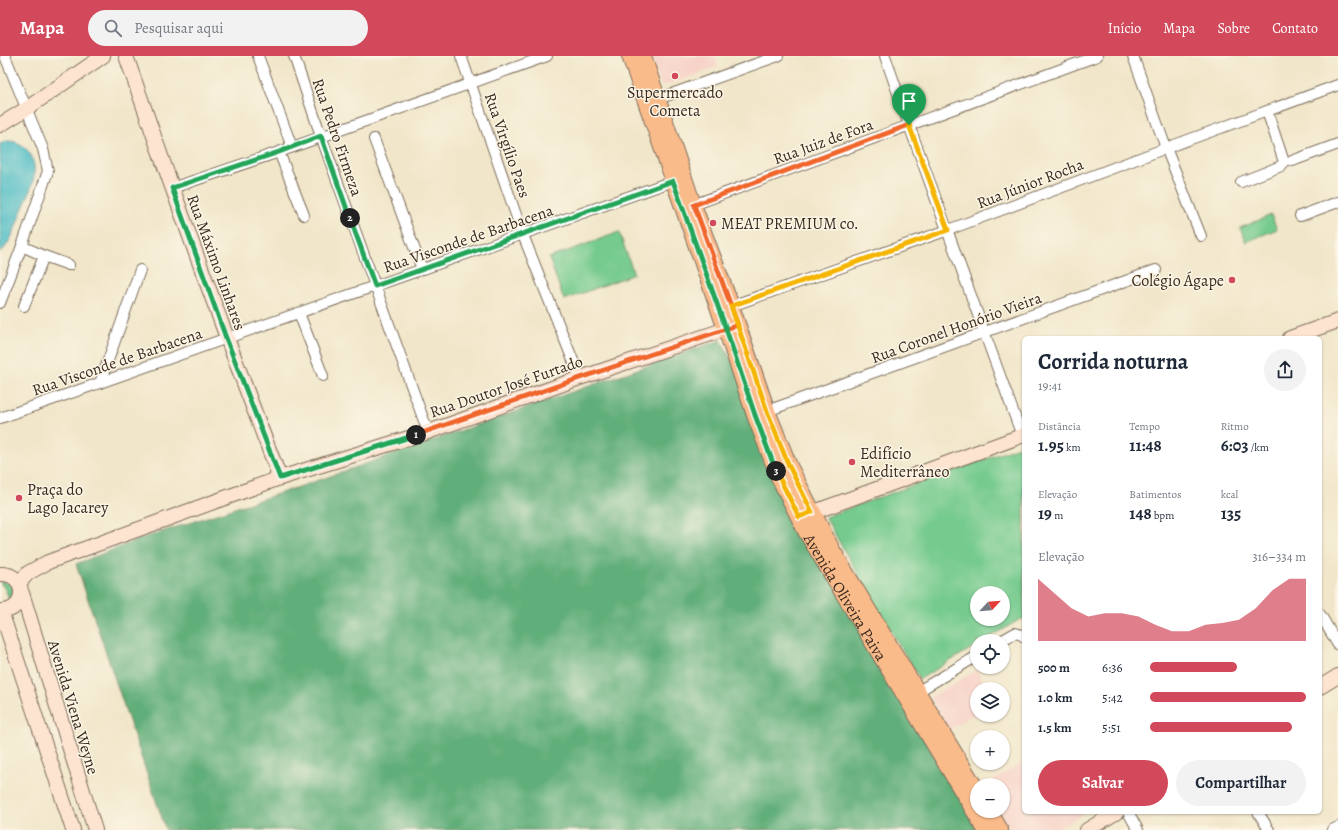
<!DOCTYPE html>
<html lang="pt">
<head>
<meta charset="utf-8">
<style>
	body { margin:0; font-family:Alegreya,serif; background:#f2f2f3; color:#1f2937; height:100vh; display:flex; flex-direction:column; font-size:15px; white-space:nowrap }
	* { box-sizing:border-box; margin:0 }
	p { font-size:13px; color:#747a83 }
	.icon { flex:none; width:22px; height:22px; fill:none; stroke:currentColor; stroke-width:2; stroke-linecap:round; stroke-linejoin:round }
	.map { position:relative; flex:1; overflow:hidden }
	.side { position:absolute; left:1022px; top:280px; width:300px; height:478px; display:flex; flex-direction:column; background:#fff; border-radius:6px; box-shadow:0 1px 3px #0004 }
	.side>* { flex:none }
	.needle { width:26px; rotate:64deg }
	.fabs { position:absolute; left:970px; top:530px; display:grid; gap:8px }
	.fabs a { display:grid; place-items:center; width:40px; height:40px; border-radius:50%; background:#fff; box-shadow:0 1px 3px #0004; font-size:20px }
	.pin { position:absolute; display:grid; place-items:center; width:34px; height:34px; color:#fff; margin:-41px -17px; border-radius:50% 50% 50% 0; rotate:-45deg; box-shadow:0 0 4px #0007 }
	.pin .icon { rotate:45deg }
	.km { position:absolute; width:20px; height:20px; margin:-10px; border-radius:50%; background:#222; color:#fff; font-size:11px; line-height:20px; text-align:center }
	.round { display:grid; place-items:center; flex:none; width:42px; height:42px; border-radius:21px; background:#f2f2f3 }
	.summary { display:flex; align-items:center; justify-content:space-between; height:68px; padding:0 16px }
	h1 { font-size:22px; font-weight:600; line-height:30px }
	.stats { display:grid; grid-template-columns:repeat(3,1fr); gap:6px; height:68px; padding:4px 16px }
	.stats div { display:grid; align-content:center }
	.stats b { font-size:17px; font-weight:600 }
	.stats small { font-size:11px; font-weight:400 }
	.stats p { font-size:11px }
	.chart { height:112px; padding:8px 16px }
	.chart p { display:flex; justify-content:space-between }
	.chart svg { width:100%; height:72px; margin-top:4px; fill:#d1495b; opacity:.7 }
	.cta { display:flex; gap:8px; margin-top:auto; padding:8px 16px }
	.cta a { flex:1; height:46px; border-radius:24px; background:#d1495b; color:#fff; font-size:16px; font-weight:600; line-height:46px; text-align:center }
	.cta a+a { background:#f2f2f3; color:#1f2937 }
	ul { padding:0 16px; list-style:none; font-size:13px }
	li { display:grid; grid-template-columns:64px 48px 1fr; align-items:center; height:30px }
	li i { height:10px; border-radius:5px; background:#d1495b }
	header { display:flex; align-items:center; gap:24px; box-sizing:border-box; height:56px; padding:0 20px; background:#d1495b; color:#fff }
	header strong { font-size:19px }
	nav { display:flex; gap:22px; margin-inline-start:auto; font-size:14px }
	.search { width:280px; height:36px; background:#f2f2f3; display:flex; align-items:center; gap:10px; box-sizing:border-box; padding:0 14px; border-radius:22px; color:#747a83; font-size:15px }
	.map>svg:first-child { display:block }
	.built { fill:#f7d1c7 }
	.green { fill:#75ca8e; stroke:#587a56; fill-rule:evenodd }
	.forest { fill:#60ae79; stroke:#4e6c4c }
	.water { fill:#4ebcc5; stroke:#447372 }
	.lines { fill:none; stroke-linecap:round; stroke-linejoin:round }
	.street-casing { stroke:#7b6c5a; stroke-width:12 }
	.secondary-casing { stroke:#7b6c5a; stroke-width:16 }
	.primary-casing { stroke:#7b6c5a; stroke-width:18 }
	.street { stroke:#fff; stroke-width:10 }
	.secondary { stroke:#fde4d1; stroke-width:14 }
	.primary { stroke:#fabb8b; stroke-width:16 }
	.split-1-casing { stroke:#fff; stroke-width:8 }
	.split-2-casing { stroke:#fff; stroke-width:8 }
	.split-3-casing { stroke:#fff; stroke-width:8 }
	.split-4-casing { stroke:#fff; stroke-width:8 }
	.split-1 { stroke:#f0652b; stroke-width:5 }
	.split-2 { stroke:#22a559; stroke-width:5 }
	.split-3 { stroke:#22a559; stroke-width:5 }
	.split-4 { stroke:#f5b400; stroke-width:5 }
	.poi-dot { fill:#d1495b; stroke:#fcf5e5; stroke-width:1.5 }
	.labels { text-anchor:middle; stroke-width:3; stroke-linejoin:round; paint-order:stroke }
	.poi-label { font-size:16px; fill:#3b2a1e; stroke:#fcf5e5; text-anchor:start }
	.street-label { font-size:16px; fill:#3b2a1e; stroke:#fcf5e5 }
</style>
</head>
<body>
<header>
<strong>Mapa</strong>
<div class="search"><svg class="icon" aria-label="search" viewBox="0 0 24 24"><circle cx="10" cy="10" r="6"/><path d="M15 15l6 6"/></svg>Pesquisar aqui</div>
<nav><a>Início</a><a>Mapa</a><a>Sobre</a><a>Contato</a></nav>
</header>
<div class="map">
<svg width="1338" height="774" viewBox="0 0 1338 774">
	<rect width="100%" height="100%" fill="#fcf5e5"/>
	<filter id="ink" filterUnits="userSpaceOnUse"><feTurbulence type="fractalNoise" baseFrequency=".025" numOctaves="2"/><feDisplacementMap in="SourceGraphic" scale="8" xChannelSelector="R" yChannelSelector="G"/><feConvolveMatrix kernelMatrix="1 2 1 2 8 2 1 2 1" color-interpolation-filters="sRGB"/></filter>
	<filter id="wash" filterUnits="userSpaceOnUse"><feTurbulence type="fractalNoise" baseFrequency=".012" numOctaves="4" result="noise"/><feDisplacementMap in="SourceGraphic" scale="16" xChannelSelector="R" yChannelSelector="G"/><feGaussianBlur stdDeviation="0.9" result="paint"/><feColorMatrix in="noise" values="0 0 0 0 0 0 0 0 0 0 0 0 0 0 0 0 0 1.4 0 .05"/><feComposite in="paint" operator="in"/></filter>
	<g filter="url(#wash)">
		<rect width="100%" height="100%" fill="#f1e6c9"/>
		<g class="built">
			<polygon points="651,0 715,0 718,11 663,30 661,29"/>
			<polygon points="977,614 987,633 977,633 977,656 949,674 930,641"/>
			<polygon points="1024,706 1024,756 1086,756 1056,774 1009,774 998,755 1003,755 1003,729 986,729"/>
		</g>
		<g class="green">
			<polygon points="1271,159 1277,173 1246,186 1240,172"/>
			<polygon points="619,176 634,218 564,244 549,202"/>
			<path d="M1024 389V565L1022 562 984 585H977V589L920 623 872 543 825 461ZM977 537H1003V563H977Z"/>
			<path d="M0 526C13 525 16 536 10 546L6 534Z"/>
		</g>
		<polygon class="forest" points="721,284 977,774 166,774 76,508 140,483 299,431"/>
		<path class="water" d="M7 85C17 85 22 88 28 95 43 115 28 139 20 159 15 172 11 187 0 197V88Z"/>
	</g>
	<g filter="url(#ink)">
		<g class="lines">
			<defs>
				<g id="street">
					<polyline points="258,0 292,91"/>
					<polyline points="294,0 321,80 428,376"/>
					<polyline points="461,0 523,179 580,322"/>
					<polyline points="885,0 909,69 1022,380"/>
					<polyline points="1133,0 1166,92 1201,180"/>
					<polyline points="652,45 778,0"/>
					<polyline points="374,83 422,213"/>
					<polyline points="279,96 304,159"/>
					<polyline points="1292,105 1338,88"/>
					<polyline points="1241,126 1281,110 1284,106 1267,55"/>
					<polyline points="172,132 279,96 547,0"/>
					<polyline points="693,149 1097,0"/>
					<polyline points="1300,160 1338,146"/>
					<polyline points="22,190 44,200 69,209"/>
					<polyline points="0,247 22,190 48,115 43,93 5,0"/>
					<polyline points="24,250 44,200"/>
					<polyline points="731,250 948,174 1177,88 1338,29"/>
					<polyline points="299,257 323,320"/>
					<polyline points="100,327 140,214"/>
					<polyline points="767,355 1156,214"/>
					<polyline points="0,362 673,125"/>
					<polyline points="1320,558 1338,589"/>
					<polyline points="1001,585 1015,577 1022,579 1024,581"/>
					<polyline points="917,636 977,600"/>
					<polyline points="1128,756 1138,774"/>
					<polyline points="1258,756 1269,774"/>
					<polyline points="1332,774 1338,771"/>
				</g>
				<g id="secondary">
					<path d="M126 0C175 142 226 282 280 422"/>
					<polyline points="0,69 26,53 103,0"/>
					<polyline points="1290,282 1338,265"/>
					<polyline points="803,460 1024,379"/>
					<path d="M0 518C27 516 29 556 0 555"/>
					<polyline points="19,527 28,517 48,506 280,422 428,376 580,322 735,270"/>
					<polyline points="22,537 95,774"/>
					<polyline points="1,555 73,774"/>
					<polyline points="1320,631 1338,620"/>
					<polyline points="1087,774 1117,756"/>
				</g>
				<g id="primary">
					<path id="s1" d="M630 0 726 273 755 359 779 421 806 475 986 774"/>
					<polyline points="643,0 693,149 731,250 767,355 789,410 833,496 977,735"/>
					<polyline points="989,755 1000,774"/>
				</g>
			</defs>
			<use href="#street" class="street-casing"/>
			<use href="#secondary" class="secondary-casing"/>
			<use href="#primary" class="primary-casing"/>
			<use href="#street" class="street"/>
			<use href="#secondary" class="secondary"/>
			<use href="#primary" class="primary"/>
		</g>
	</g>
	<g class="lines" filter="url(#ink)">
		<defs>
			<polyline id="split-1" points="416,379 580,322 738,269 694,149 909,69"/>
			<polyline id="split-2" points="350,162 321,80 279,96 172,132 226,282 280,422 416,379"/>
			<polyline id="split-3" points="350,162 375,230 673,125 726,273 755,359 776,415"/>
			<polyline id="split-4" points="776,415 799,461 812,456 789,410 767,355 731,250 948,174 909,69"/>
		</defs>
		<use href="#split-1" class="split-1-casing"/>
		<use href="#split-2" class="split-2-casing"/>
		<use href="#split-3" class="split-3-casing"/>
		<use href="#split-4" class="split-4-casing"/>
		<use href="#split-1" class="split-1"/>
		<use href="#split-2" class="split-2"/>
		<use href="#split-3" class="split-3"/>
		<use href="#split-4" class="split-4"/>
	</g>
	<g class="poi-dot">
		<circle cx="675" cy="20" r="4"/>
		<circle cx="713" cy="167" r="4"/>
		<circle cx="1232" cy="224" r="4"/>
		<circle cx="852" cy="406" r="4"/>
		<circle cx="19" cy="442" r="4"/>
	</g>
	<g class="labels">
		<g class="poi-label">
			<text x="675" y="42" text-anchor="middle">Supermercado<tspan x="675" dy="18">Cometa</tspan></text>
			<text x="721" y="173">MEAT PREMIUM co.</text>
			<text x="1224" y="230" text-anchor="end">Colégio Ágape</text>
			<text x="860" y="403">Edifício<tspan x="860" dy="18">Mediterrâneo</tspan></text>
			<text x="27" y="439">Praça do<tspan x="27" dy="18">Lago Jacarey</tspan></text>
		</g>
		<g class="street-label">
			<text transform="translate(338 81) rotate(71)" y="6">Rua Pedro Firmeza</text>
			<text transform="translate(823 85) rotate(-20)" y="6">Rua Juiz de Fora</text>
			<text transform="translate(508 89) rotate(71)" y="6">Rua Virgílio Paes</text>
			<text transform="translate(1030 127) rotate(-21)" y="6">Rua Júnior Rocha</text>
			<text transform="translate(468 182) rotate(-19)" y="6">Rua Visconde de Barbacena</text>
			<text transform="translate(217 206) rotate(70)" y="6">Rua Máximo Linhares</text>
			<text transform="translate(956 271) rotate(-20)" y="6">Rua Coronel Honório Vieira</text>
			<text transform="translate(117 305) rotate(-19)" y="6">Rua Visconde de Barbacena</text>
			<text transform="translate(506 330) rotate(-19)" y="6">Rua Doutor José Furtado</text>
			<text dy="6" stroke="none"><textPath href="#s1" startOffset="584">Avenida Oliveira Paiva</textPath></text>
			<text transform="translate(74 651) rotate(73)" y="6">Avenida Viena Weyne</text>
		</g>
	</g>
</svg>
<div class="fabs">
<a><svg class="needle" viewBox="-14 -14 28 28"><path d="M0-13l5 13h-10z" fill="#e53935"/><path d="M0 13l5-13h-10z" fill="#747a83"/></svg></a>
<a><svg class="icon" aria-label="locate" viewBox="0 0 24 24"><circle cx="12" cy="12" r="6"/><path d="M12 2v4M12 18v4M2 12h4M18 12h4"/></svg></a>
<a><svg class="icon" aria-label="layers" viewBox="0 0 24 24"><path d="M12 4l9 5-9 5-9-5zM3 14l9 5 9-5"/></svg></a>
<a>+</a>
<a>−</a>
</div>
<div class="pin" style="left:909px;top:69px;background:#1e9e55"><svg class="icon" aria-label="arrive" viewBox="0 0 24 24"><path d="M6 21V4h12l-3 4 3 4H6"/></svg></div>
<b class="km" style="left:416px;top:379px">1</b>
<b class="km" style="left:350px;top:162px">2</b>
<b class="km" style="left:776px;top:415px">3</b>
<section class="side">
<div class="summary"><div><h1>Corrida noturna</h1><p>19:41</p></div><a class="round"><svg class="icon" aria-label="share" viewBox="0 0 24 24"><path d="M12 15V3M7 8l5-5 5 5M5 13v7h14v-7"/></svg></a></div>
<div class="stats">
<div><p>Distância</p><b>1.95<small> km</small></b></div>
<div><p>Tempo</p><b>11:48</b></div>
<div><p>Ritmo</p><b>6:03<small> /km</small></b></div>
</div>
<div class="stats">
<div><p>Elevação</p><b>19<small> m</small></b></div>
<div><p>Batimentos</p><b>148<small> bpm</small></b></div>
<div><p>kcal</p><b>135</b></div>
</div>
<div class="chart"><p><span>Elevação</span>316–334 m</p>
<svg viewBox="0 0 160 44" preserveAspectRatio="none"><path d="M0 44V6L10 15L20 24L30 29L40 27L50 27L60 29L70 34L80 38L90 38L100 34L110 33L120 31L130 24L140 13L150 6L160 6V44z"/></svg>
</div>
<ul>
<li><b>500 m</b>6:36<i style="width:56%"></i></li>
<li><b>1.0 km</b>5:42<i style="width:100%"></i></li>
<li><b>1.5 km</b>5:51<i style="width:91%"></i></li>
</ul>
<div class="cta"><a>Salvar</a><a>Compartilhar</a></div>
</section>
</div>
</body>
</html>
